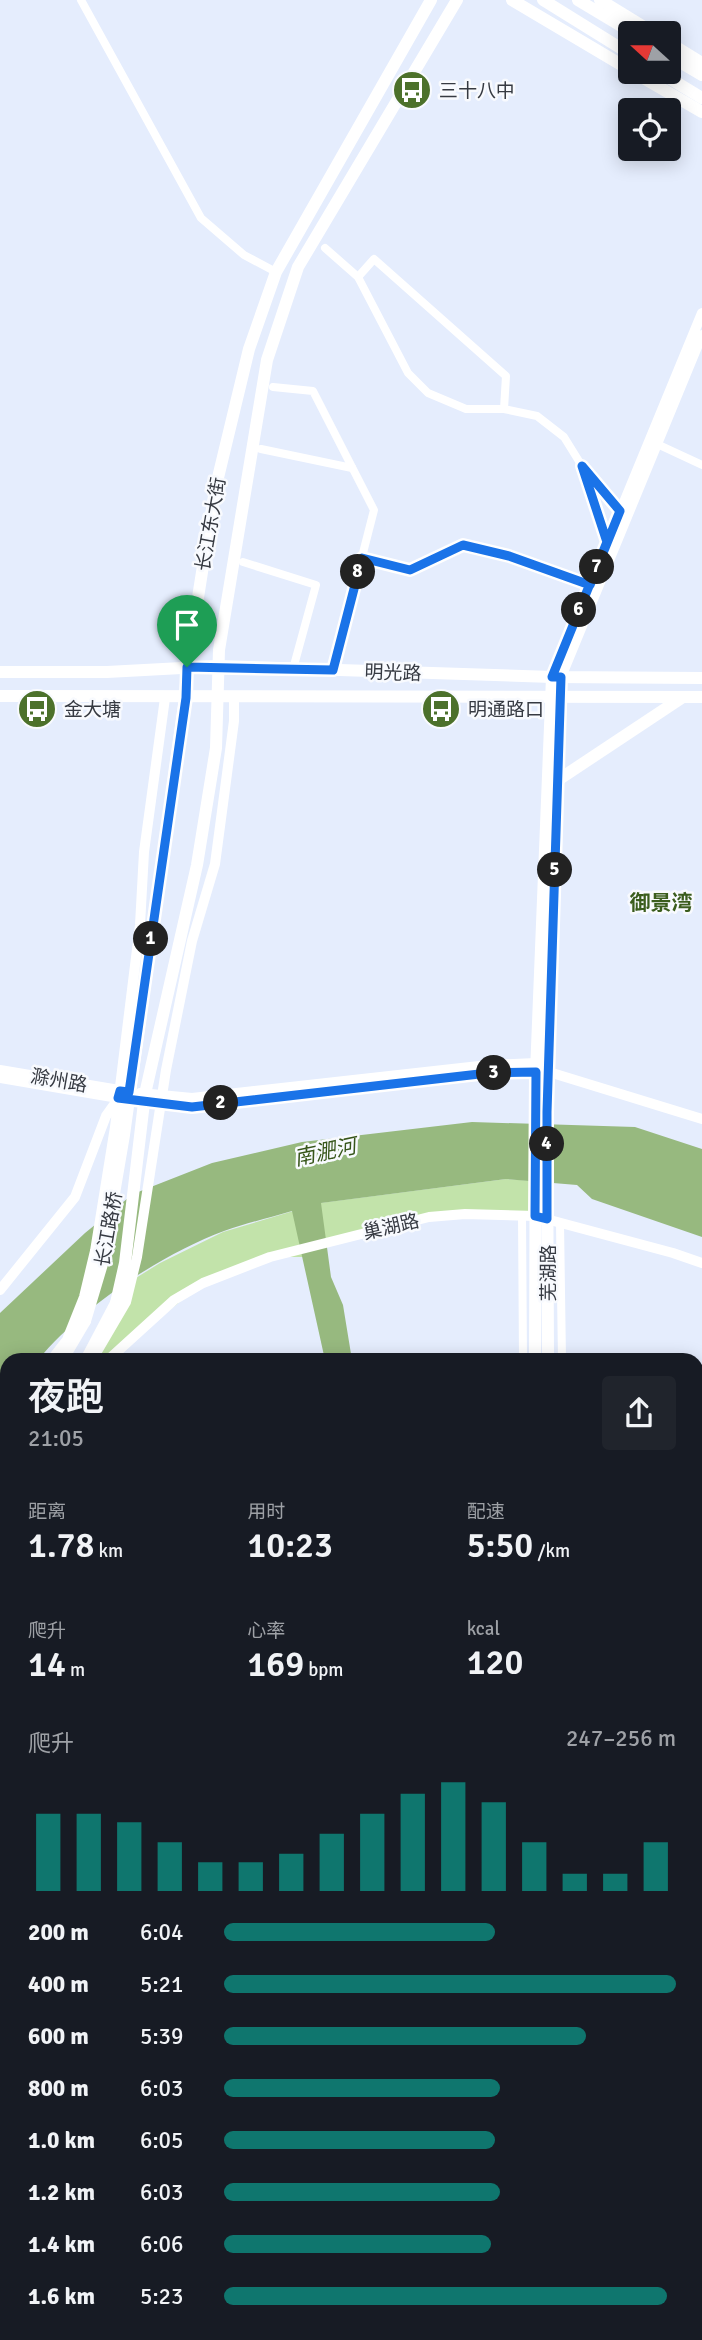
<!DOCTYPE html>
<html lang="zh">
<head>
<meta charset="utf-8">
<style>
	body { margin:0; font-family:Signika,"Noto Sans SC",sans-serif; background:#20242c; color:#f1f3f6; height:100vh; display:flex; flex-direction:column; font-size:26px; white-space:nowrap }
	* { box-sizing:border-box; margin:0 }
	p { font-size:23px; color:#9ea1a6 }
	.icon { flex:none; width:38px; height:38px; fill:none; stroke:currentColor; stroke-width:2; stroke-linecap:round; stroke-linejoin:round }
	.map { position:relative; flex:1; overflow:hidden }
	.panel { position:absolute; left:0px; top:1353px; width:704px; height:989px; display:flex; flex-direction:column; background:#171b24; border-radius:21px 21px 0 0; box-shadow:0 4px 18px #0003 }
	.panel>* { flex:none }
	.needle { width:46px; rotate:291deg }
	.tools { position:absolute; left:618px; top:21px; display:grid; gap:14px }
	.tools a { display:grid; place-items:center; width:63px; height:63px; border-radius:7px; background:#171b24; box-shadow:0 4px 18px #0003; font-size:35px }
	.pin { position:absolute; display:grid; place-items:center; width:60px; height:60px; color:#fff; margin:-72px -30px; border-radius:50% 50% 50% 0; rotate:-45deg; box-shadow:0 0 7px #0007 }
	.pin .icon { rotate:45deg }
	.km { position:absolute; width:35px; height:35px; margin:-18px; border-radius:50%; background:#222; color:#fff; font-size:19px; line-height:35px; text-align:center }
	.round { display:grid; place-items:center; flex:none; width:74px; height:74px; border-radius:7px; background:#20242c }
	.overview { display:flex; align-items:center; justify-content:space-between; height:119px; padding:0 28px }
	h1 { font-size:38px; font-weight:600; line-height:52px }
	.stats { display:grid; grid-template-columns:repeat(3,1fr); gap:10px; height:119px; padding:7px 28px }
	.stats div { display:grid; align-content:center }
	.stats b { font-size:35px; font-weight:600 }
	.stats small { font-size:19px; font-weight:400 }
	.stats p { font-size:19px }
	.chart { height:196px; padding:14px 28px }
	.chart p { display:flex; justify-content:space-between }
	.chart svg { width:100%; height:126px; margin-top:7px; stroke:#0f766e; stroke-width:6 }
	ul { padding:0 28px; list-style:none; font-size:23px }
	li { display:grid; grid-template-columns:112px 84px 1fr; align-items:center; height:52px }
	li i { height:18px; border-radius:9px; background:#0f766e }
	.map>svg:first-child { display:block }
	.green { fill:#c2e3aa }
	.water { fill:#97b97f }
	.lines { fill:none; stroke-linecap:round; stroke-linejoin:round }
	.pedestrian { stroke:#fff; stroke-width:6 }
	.minor { stroke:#fff; stroke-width:8 }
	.tertiary { stroke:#fff; stroke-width:10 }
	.secondary { stroke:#fff; stroke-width:10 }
	.primary { stroke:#fff; stroke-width:12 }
	.trunk { stroke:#fff; stroke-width:12 }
	.route-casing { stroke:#fff; stroke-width:14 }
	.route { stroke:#1a73e8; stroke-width:9 }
	.labels { text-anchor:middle; stroke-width:5; stroke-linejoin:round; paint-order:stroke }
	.poi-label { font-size:19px; fill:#363a42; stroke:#f8fafe; text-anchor:start }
	.street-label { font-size:19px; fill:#363a42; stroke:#f8fafe }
	.neighbourhood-label { font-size:21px; font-weight:bold; fill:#3b5d1d; stroke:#f8fafe }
	.water-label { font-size:21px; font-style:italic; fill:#365519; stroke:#f8fafe }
</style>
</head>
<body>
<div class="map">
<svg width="702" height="2340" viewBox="0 0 702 2340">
	<rect width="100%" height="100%" fill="#e5edfd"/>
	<g class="green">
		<polygon points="506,1179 535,1181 535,1216 465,1214 350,1236 303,1257 270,1257 203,1283 108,1360 92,1360 131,1281 160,1263 223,1232 320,1203"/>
		<polygon points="0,1722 7,1725 7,1811 0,1808"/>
		<polygon points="696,1983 702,1983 702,2340 554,2340 554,2335 696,2334"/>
		<polygon points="537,2334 537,2340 180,2340 179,2335"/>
	</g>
	<g class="water">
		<path d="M472 1122 635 1127 702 1149V1237L592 1199 577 1185 506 1179 321 1203 331 1277 343 1305 352 1360H325L292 1211C269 1218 246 1223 224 1231 160 1255 82 1307 38 1360H7V1398L0 1407V1313L85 1233 133 1194 212 1163 302 1142Z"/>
		<polygon points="221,2335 292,2335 295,2340 222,2340"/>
		<polygon points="325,2335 411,2335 411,2340 327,2340"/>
	</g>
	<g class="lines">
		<g class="pedestrian">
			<polyline points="696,1488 702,1492"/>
			<polyline points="696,1544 702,1547"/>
		</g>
		<g class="minor">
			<polyline points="81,0 201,218 244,255 276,272"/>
			<polyline points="325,248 358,277 408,373 428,393 466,409 504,409 537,416 564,437 582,466 607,542"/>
			<polyline points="358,277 374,259 506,376 504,409"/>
			<polyline points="273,387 313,391 374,510 333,670"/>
			<polyline points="657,444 702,465"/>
			<polyline points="261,449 352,468"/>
			<polyline points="584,468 620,511"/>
			<polyline points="362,558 410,570 463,545 508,556 590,585"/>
			<polyline points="243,562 316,585 293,669"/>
			<polyline points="522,1215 523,1360"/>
			<polyline points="560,1223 562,1360"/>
			<polyline points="50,1360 68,1337"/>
			<polyline points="0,1423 7,1414"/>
			<polyline points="0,1890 7,1893"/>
			<polyline points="0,2292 7,2294"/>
		</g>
		<g class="tertiary">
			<polyline points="552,677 702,313"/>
			<polyline points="561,677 702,335"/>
			<polyline points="0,1070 125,1091"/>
			<polyline points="0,1078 118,1098 192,1106 488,1073 549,1072 702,1119"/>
			<polyline points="140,1093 192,1098 488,1065 536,1063"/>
			<polyline points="0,1290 75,1197 106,1116 116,1102"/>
			<polyline points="68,1337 84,1297 95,1251 115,1127 140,925 144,852 165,698"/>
			<polyline points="92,1360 126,1302 137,1257 166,1070 192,941 215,864 234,721 234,696"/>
			<polyline points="0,1813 7,1815"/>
			<polyline points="180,2334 181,2340"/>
		</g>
		<polyline class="secondary" points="108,1360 174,1300 203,1283 270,1257 429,1217 465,1214 535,1216 673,1253 702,1263"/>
		<g class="primary">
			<polyline points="512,0 630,70"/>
			<polyline points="600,0 654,33"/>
			<polyline points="668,42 702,63"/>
			<polyline points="633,72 702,112"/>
			<polyline points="0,672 107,672 219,666 552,677 702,678"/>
			<polyline points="0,696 702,697"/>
			<polyline points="558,780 683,697"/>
			<polyline points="116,1303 125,1263 145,1094 197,865 216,748 219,650 267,360 298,267 457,0"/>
			<polyline points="85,1321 102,1264 124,1135 185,698 187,667 215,490 249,349 276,272 431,0"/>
			<polyline points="535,1360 536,1072 552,677"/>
			<polyline points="548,1360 547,1112 561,677"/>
			<polyline points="537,2334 537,2340"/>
			<polyline points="554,2334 554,2340"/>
		</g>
		<g class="trunk">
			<polyline points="543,0 630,54"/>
			<polyline points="578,0 633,33"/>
			<polyline points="668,55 702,75"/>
			<polyline points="659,72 702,98"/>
			<polyline points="62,1360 85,1321"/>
			<polyline points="86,1360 116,1303"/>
			<polyline points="0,1445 7,1436"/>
			<polyline points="0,1475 7,1466"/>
			<polyline points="0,1700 7,1703"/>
			<polyline points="696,1710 702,1712"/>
			<polyline points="0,1722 7,1725"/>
			<polyline points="696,1729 702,1731"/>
			<polyline points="696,1742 702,1744"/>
			<polyline points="696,1761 702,1763"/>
			<polyline points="696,1771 702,1774"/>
		</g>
	</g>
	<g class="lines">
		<defs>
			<polyline id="route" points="187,667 186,698 129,1092 120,1091 118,1098 192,1107 488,1073 536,1072 535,1216 547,1219 547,1112 561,677 552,677 607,542 582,466 620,511 590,585 509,556 463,545 410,570 362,558 333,670 187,667"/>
		</defs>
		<use href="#route" class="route-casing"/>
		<use href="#route" class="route"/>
	</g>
	<defs>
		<symbol id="bus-disc" viewBox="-11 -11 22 22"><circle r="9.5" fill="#4c712b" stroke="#f8fafe"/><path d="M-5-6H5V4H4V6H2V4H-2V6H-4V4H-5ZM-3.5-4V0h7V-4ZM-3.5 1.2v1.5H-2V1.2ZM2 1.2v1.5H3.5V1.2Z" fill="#fff"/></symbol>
	</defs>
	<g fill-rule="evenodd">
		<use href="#bus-disc" x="390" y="68" width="44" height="44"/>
		<use href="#bus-disc" x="15" y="687" width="44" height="44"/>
		<use href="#bus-disc" x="419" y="687" width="44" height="44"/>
	</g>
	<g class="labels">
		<g class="poi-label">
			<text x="439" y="97">三十八中</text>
			<text x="64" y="716">金大塘</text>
			<text x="468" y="716">明通路口</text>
		</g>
		<g class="street-label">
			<text transform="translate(210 524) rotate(-80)" y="7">长江东大街</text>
			<text transform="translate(393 672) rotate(2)" y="7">明光路</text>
			<text transform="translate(59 1080) rotate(10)" y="7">滁州路</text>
			<text transform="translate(391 1226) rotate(-13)" y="7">巢湖路</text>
			<text transform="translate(108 1229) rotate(-80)" y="7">长江路桥</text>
			<text transform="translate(548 1273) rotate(-90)" y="7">芜湖路</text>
		</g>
		<g class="neighbourhood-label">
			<text x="661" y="910">御景湾</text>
		</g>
		<g class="water-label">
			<text transform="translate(325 1152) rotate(-12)" y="7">南淝河</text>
		</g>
	</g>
</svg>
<div class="tools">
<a><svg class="needle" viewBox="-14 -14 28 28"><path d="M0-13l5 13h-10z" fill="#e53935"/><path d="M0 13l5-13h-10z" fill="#9ea1a6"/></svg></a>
<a><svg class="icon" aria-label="locate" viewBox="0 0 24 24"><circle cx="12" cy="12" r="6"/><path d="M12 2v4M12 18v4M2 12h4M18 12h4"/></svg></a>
</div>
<div class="pin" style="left:187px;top:667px;background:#1e9e55"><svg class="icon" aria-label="arrive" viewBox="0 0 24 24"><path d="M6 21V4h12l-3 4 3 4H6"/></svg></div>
<b class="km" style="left:151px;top:939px">1</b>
<b class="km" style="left:221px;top:1103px">2</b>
<b class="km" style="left:494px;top:1073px">3</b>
<b class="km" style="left:547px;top:1144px">4</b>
<b class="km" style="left:555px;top:870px">5</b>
<b class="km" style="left:579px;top:610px">6</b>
<b class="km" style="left:597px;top:567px">7</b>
<b class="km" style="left:358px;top:572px">8</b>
<section class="panel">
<div class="overview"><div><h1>夜跑</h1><p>21:05</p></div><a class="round"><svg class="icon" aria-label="share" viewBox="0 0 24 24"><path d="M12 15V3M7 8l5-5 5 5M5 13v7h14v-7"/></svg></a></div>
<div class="stats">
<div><p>距离</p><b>1.78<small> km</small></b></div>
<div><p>用时</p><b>10:23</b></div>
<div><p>配速</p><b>5:50<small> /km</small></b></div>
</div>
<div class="stats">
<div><p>爬升</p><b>14<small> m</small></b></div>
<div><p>心率</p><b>169<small> bpm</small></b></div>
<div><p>kcal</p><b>120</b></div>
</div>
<div class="chart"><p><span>爬升</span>247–256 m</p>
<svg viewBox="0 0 160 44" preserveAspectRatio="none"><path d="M5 44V17M15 44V17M25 44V20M35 44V27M45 44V34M55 44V34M65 44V31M75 44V24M85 44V17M95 44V10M105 44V6M115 44V13M125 44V27M135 44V38M145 44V38M155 44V27"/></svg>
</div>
<ul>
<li><b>200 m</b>6:04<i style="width:60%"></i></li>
<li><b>400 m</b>5:21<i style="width:100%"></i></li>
<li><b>600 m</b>5:39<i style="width:80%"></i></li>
<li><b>800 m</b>6:03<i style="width:61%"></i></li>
<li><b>1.0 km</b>6:05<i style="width:60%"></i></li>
<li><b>1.2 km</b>6:03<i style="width:61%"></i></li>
<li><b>1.4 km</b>6:06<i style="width:59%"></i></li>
<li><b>1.6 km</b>5:23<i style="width:98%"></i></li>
</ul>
</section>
</div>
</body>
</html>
